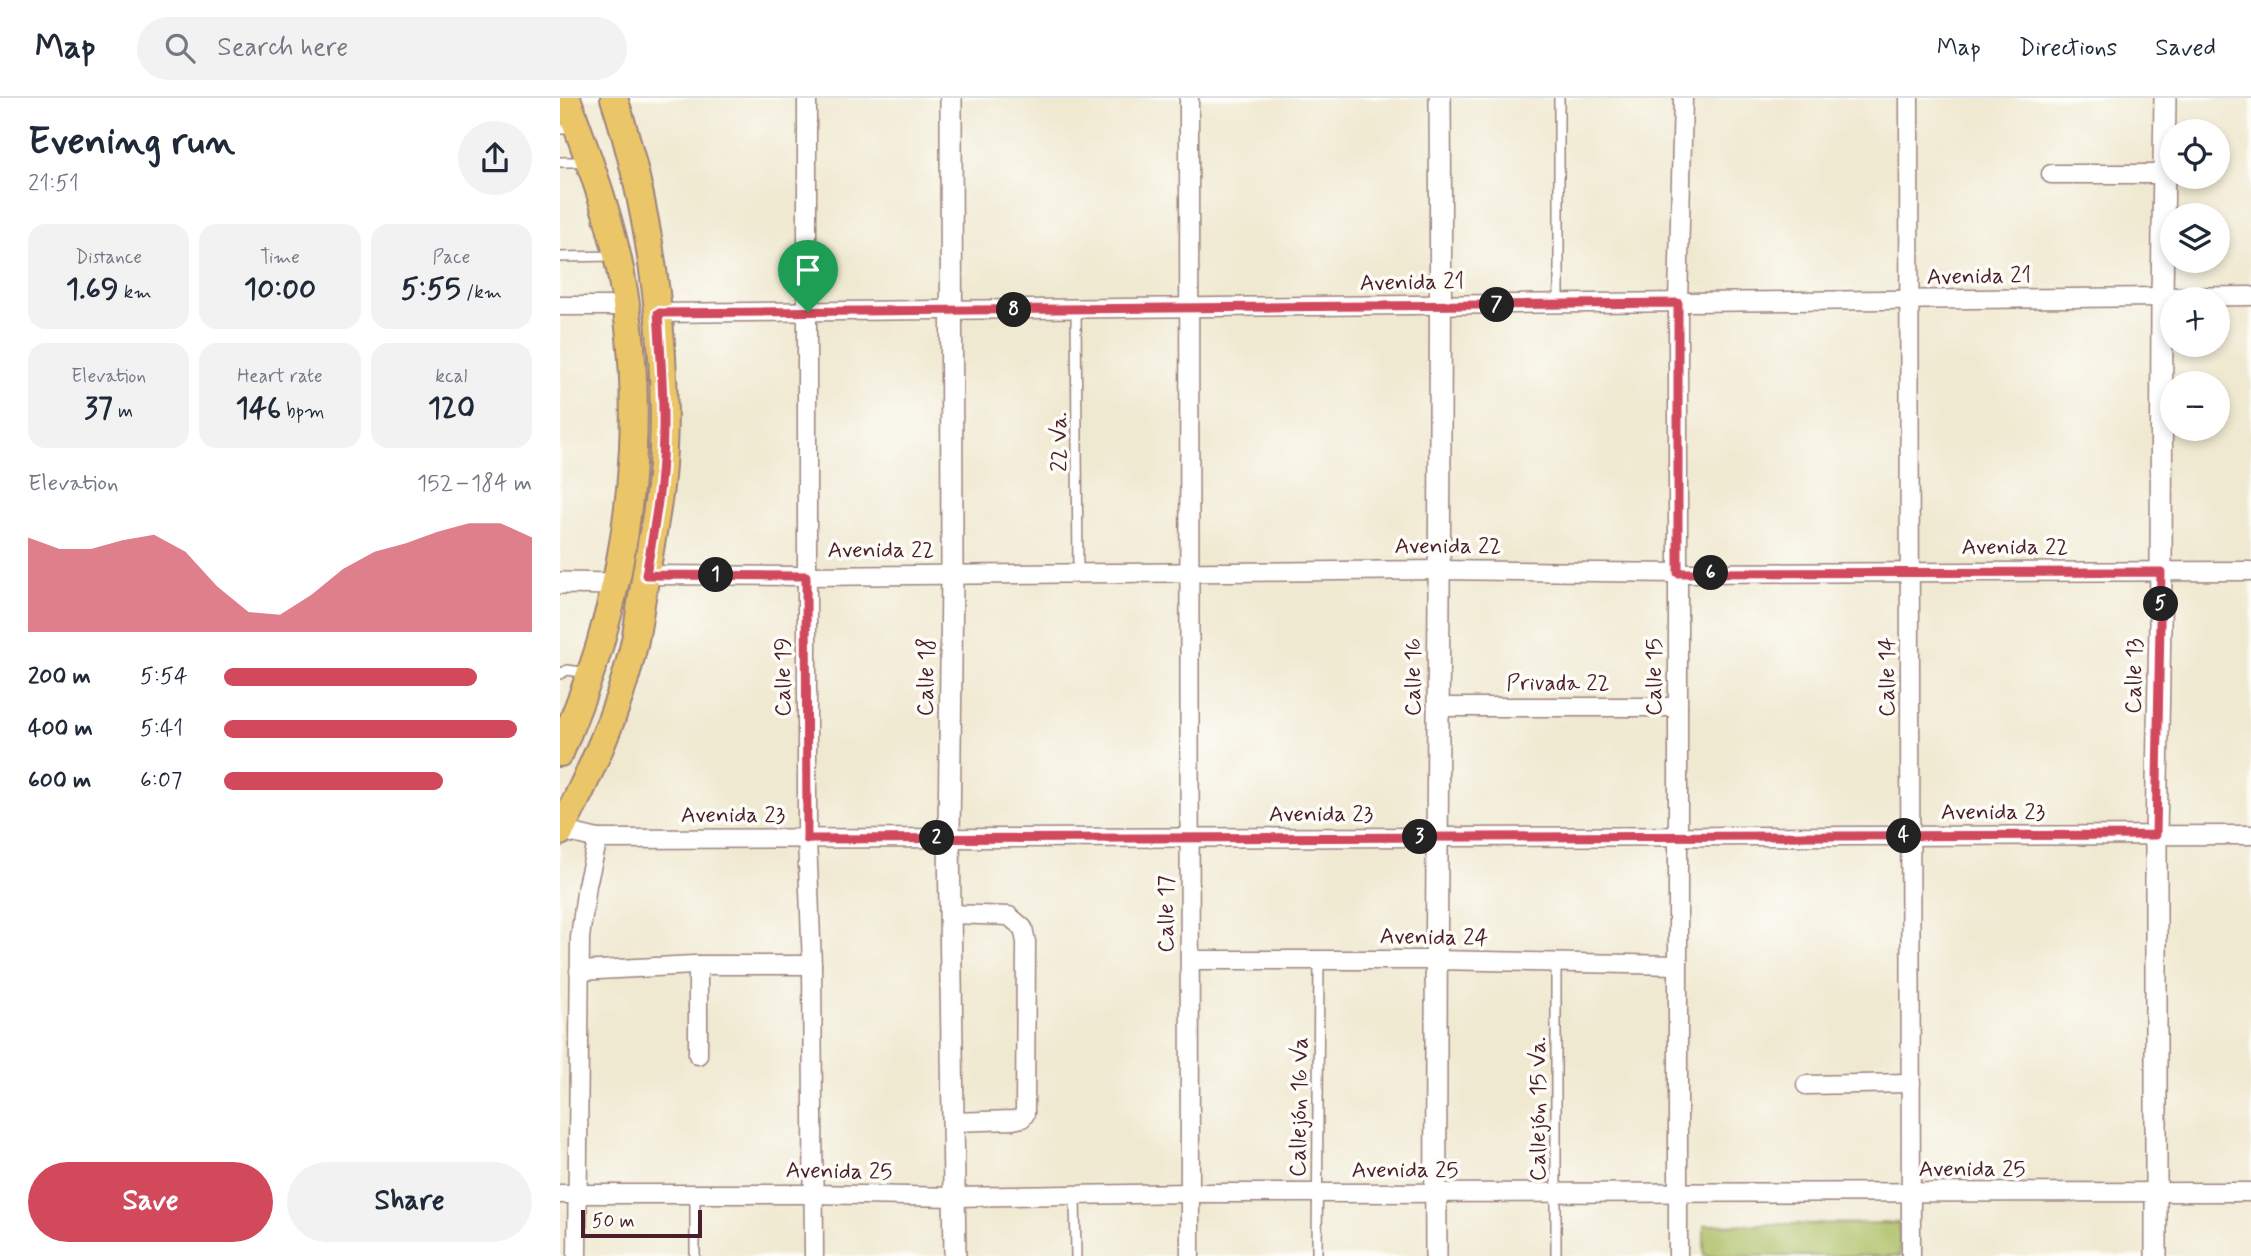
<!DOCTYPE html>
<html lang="en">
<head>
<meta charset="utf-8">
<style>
	body { margin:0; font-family:Mynerve,sans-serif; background:#f2f2f3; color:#1f2937; height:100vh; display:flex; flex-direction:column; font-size:26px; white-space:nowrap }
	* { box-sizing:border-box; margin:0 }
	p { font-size:23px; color:#747a83 }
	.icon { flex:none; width:38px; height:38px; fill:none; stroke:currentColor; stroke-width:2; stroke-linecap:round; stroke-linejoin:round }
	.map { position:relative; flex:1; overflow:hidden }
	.sheet { display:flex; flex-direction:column; background:#fff; width:560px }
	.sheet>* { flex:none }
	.tools { position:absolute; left:1600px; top:21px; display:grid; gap:14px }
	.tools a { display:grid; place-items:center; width:70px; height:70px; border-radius:50%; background:#fff; box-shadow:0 4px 10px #0003; font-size:35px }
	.scale { position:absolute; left:21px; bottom:18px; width:121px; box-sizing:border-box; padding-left:7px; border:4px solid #4a1f2b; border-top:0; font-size:19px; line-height:24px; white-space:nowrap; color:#4a1f2b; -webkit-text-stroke:5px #fdfcf7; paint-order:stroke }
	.pin { position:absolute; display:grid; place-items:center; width:60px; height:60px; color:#fff; margin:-72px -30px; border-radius:50% 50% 50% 0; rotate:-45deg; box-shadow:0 0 7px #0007 }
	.pin .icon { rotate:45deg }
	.km { position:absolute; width:35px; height:35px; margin:-18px; border-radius:50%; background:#222; color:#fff; font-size:19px; line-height:35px; text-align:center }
	.round { display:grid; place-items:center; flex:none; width:74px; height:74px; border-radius:37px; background:#f2f2f3 }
	.summary { display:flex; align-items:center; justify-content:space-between; height:119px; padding:0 28px }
	h1 { font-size:38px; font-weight:800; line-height:52px }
	.stats { display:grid; grid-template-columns:repeat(3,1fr); gap:10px; height:119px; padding:7px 28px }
	.stats div { display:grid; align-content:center; border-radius:18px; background:#f2f2f3; text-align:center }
	.stats b { font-size:30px; font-weight:800 }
	.stats small { font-size:19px; font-weight:400 }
	.stats p { font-size:19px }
	.chart { height:196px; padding:14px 28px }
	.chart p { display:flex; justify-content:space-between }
	.chart svg { width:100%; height:126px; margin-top:7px; fill:#d1495b; opacity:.7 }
	.button { display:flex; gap:14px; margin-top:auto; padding:14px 28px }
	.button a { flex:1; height:80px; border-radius:42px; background:#d1495b; color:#fff; font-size:28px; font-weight:800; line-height:80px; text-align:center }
	.button a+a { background:#f2f2f3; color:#1f2937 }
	ul { padding:0 28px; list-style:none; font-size:23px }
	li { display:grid; grid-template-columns:112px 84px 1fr; align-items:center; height:52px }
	li i { height:18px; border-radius:9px; background:#d1495b }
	header { display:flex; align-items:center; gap:42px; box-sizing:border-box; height:98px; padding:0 35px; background:#fff; border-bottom:2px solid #e0e1e3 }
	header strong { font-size:33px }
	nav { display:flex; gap:38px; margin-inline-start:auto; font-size:24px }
	.search { width:490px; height:63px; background:#f2f2f3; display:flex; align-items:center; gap:18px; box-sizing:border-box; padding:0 24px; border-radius:38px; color:#747a83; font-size:26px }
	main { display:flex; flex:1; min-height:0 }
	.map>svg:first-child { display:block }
	.green { fill:#aabd61; stroke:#7a6e46; stroke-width:2 }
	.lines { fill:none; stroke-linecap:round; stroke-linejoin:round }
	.service-casing { stroke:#9d847e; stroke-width:12 }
	.minor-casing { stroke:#9d847e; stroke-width:21 }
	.tertiary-casing { stroke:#9d847e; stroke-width:24 }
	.primary-casing { stroke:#9d847e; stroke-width:30 }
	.service { stroke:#fff; stroke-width:9 }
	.minor { stroke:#fff; stroke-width:18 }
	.tertiary { stroke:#fff; stroke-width:21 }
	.primary { stroke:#eac669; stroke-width:26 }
	.route-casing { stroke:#fff; stroke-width:14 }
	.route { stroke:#d1495b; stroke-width:9 }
	.labels { text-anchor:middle; stroke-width:7; stroke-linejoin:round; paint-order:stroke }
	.street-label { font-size:23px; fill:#4a1f2b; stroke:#fdfcf7 }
</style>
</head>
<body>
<header>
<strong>Map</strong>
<div class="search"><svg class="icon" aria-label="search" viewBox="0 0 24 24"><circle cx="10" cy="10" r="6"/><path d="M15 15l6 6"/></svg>Search here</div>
<nav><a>Map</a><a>Directions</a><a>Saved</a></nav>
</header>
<main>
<section class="sheet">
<div class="summary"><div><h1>Evening run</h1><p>21:51</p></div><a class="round"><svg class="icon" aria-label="share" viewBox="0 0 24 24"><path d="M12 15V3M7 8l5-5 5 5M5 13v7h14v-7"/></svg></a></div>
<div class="stats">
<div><p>Distance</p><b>1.69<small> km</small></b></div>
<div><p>Time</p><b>10:00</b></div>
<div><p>Pace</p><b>5:55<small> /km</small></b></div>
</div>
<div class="stats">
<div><p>Elevation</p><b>37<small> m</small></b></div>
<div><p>Heart rate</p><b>146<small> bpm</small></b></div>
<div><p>kcal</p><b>120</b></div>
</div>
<div class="chart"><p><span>Elevation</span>152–184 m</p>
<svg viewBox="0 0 160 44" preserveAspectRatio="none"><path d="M0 44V11L10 15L20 15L30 12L40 10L50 16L60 28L70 37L80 38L90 31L100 22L110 16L120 13L130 9L140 6L150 6L160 11V44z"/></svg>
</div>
<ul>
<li><b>200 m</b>5:54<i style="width:82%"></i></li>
<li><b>400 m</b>5:41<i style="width:95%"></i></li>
<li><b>600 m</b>6:07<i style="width:71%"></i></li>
</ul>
<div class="button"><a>Save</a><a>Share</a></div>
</section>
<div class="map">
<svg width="1691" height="1158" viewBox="0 0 1691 1158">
	<rect width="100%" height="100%" fill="#fdfcf7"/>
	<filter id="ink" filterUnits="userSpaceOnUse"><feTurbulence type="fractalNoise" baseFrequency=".0143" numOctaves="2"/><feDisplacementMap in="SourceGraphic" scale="14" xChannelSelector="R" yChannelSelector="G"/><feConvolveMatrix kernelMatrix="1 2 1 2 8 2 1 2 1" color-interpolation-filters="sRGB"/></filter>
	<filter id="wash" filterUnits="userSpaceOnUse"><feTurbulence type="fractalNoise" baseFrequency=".00686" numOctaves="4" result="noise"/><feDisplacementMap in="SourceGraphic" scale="28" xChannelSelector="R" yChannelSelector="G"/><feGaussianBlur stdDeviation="1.57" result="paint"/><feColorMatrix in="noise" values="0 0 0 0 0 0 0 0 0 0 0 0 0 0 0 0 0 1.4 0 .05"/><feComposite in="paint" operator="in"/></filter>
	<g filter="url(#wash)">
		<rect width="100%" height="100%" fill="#f0e9d1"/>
		<polygon class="green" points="1339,1125 1340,1158 1144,1158 1144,1127"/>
	</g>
	<g filter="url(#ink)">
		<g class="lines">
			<defs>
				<g id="service">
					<polyline points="0,31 16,31"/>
					<polyline points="0,64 25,64"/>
					<polyline points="0,159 55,158"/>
					<polyline points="999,206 999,0"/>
					<polyline points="516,212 518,476"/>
					<polyline points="0,576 7,572 29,575"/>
					<polyline points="996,864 996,1158"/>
					<polyline points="515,1098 516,1158"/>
					<polyline points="135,1158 135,1096"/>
					<polyline points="757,1158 759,861"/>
				</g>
				<g id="minor">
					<polyline points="247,0 247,741 252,867 254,1158"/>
					<polyline points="629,0 630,1158"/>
					<polyline points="1349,0 1351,1158"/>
					<polyline points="1491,76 1604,76"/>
					<polyline points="0,208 66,208"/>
					<polyline points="98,215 1691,198"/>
					<polyline points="86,477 246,478 879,472 1118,475 1691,473"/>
					<polyline points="878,609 1118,609"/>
					<polyline points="0,732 38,741 1691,737"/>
					<polyline points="391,816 449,818 463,830 466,844 465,1016 462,1020 453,1022 393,1024"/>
					<polyline points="630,862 875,862 1117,867"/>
					<polyline points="138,867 138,957"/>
					<polyline points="19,873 134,867 252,867"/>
					<polyline points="1246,987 1351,985"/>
					<polyline points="0,1096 253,1096 394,1099 630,1095 1691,1094"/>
					<polyline points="17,1158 20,840 27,787 38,741"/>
					<polyline points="1118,1158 1118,205 1123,0"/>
				</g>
				<g id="tertiary">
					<polyline points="391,0 392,477 389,740 395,1158"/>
					<polyline points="0,485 55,486"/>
					<path d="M876 1158C874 772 883 386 880 0"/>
					<polyline points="1596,1158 1596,737 1601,474 1602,199 1605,0"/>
				</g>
				<g id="primary">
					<path d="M0 655C14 619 29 583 40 546 77 421 85 284 57 157 45 103 25 52 7 0"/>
					<path d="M0 734C30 676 58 615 73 551 78 531 80 509 84 488 89 455 96 422 100 389 113 271 91 113 54 0"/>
				</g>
			</defs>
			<use href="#service" class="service-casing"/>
			<use href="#minor" class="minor-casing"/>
			<use href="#tertiary" class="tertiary-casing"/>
			<use href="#primary" class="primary-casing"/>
			<use href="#service" class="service"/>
			<use href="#minor" class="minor"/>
			<use href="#tertiary" class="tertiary"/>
			<use href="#primary" class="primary"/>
		</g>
	</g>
	<g class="lines" filter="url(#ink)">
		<defs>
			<path id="route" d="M1118 205V475L1601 474 1596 737 247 741 246 478 86 477C91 447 97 417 100 387 106 330 102 273 98 215Z"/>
		</defs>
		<use href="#route" class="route-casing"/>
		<use href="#route" class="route"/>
	</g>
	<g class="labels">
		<g class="street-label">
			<text transform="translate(1419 177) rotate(-1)" y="8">Avenida 21</text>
			<text transform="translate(852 183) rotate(-1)" y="8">Avenida 21</text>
			<text transform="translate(498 344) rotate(-90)" y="8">22 Va.</text>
			<text x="888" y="455">Avenida 22</text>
			<text x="1455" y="456">Avenida 22</text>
			<text x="321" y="459">Avenida 22</text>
			<text transform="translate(1573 578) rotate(-89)" y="8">Calle 13</text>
			<text transform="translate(222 579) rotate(-90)" y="8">Calle 19</text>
			<text transform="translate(365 579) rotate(-89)" y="8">Calle 18</text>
			<text transform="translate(852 579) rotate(-90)" y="8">Calle 16</text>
			<text transform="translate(1093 579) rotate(-90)" y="8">Calle 15</text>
			<text transform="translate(1326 579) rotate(-90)" y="8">Calle 14</text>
			<text x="998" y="592">Privada 22</text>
			<text x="1433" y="721">Avenida 23</text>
			<text x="761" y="723">Avenida 23</text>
			<text x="173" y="724">Avenida 23</text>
			<text transform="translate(605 816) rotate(-90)" y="8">Calle 17</text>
			<text transform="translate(874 838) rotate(1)" y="8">Avenida 24</text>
			<text transform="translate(738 1009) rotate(-89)" y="8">Callejón 16 Va</text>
			<text transform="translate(977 1011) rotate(-90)" y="8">Callejón 15 Va.</text>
			<text x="1412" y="1078">Avenida 25</text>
			<text x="845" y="1079">Avenida 25</text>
			<text transform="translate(279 1072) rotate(1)" y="8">Avenida 25</text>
		</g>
	</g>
</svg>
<div class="tools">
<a><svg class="icon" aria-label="locate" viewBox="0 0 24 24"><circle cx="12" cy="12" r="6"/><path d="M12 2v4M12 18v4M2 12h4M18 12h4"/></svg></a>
<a><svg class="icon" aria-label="layers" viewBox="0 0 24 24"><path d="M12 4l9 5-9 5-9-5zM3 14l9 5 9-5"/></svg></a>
<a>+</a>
<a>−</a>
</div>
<div class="scale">50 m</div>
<div class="pin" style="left:248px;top:214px;background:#1e9e55"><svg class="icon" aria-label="arrive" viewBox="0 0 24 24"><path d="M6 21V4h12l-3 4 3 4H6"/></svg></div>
<b class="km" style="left:156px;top:477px">1</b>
<b class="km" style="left:377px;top:740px">2</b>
<b class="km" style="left:860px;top:739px">3</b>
<b class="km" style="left:1344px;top:738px">4</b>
<b class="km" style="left:1601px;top:506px">5</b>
<b class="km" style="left:1151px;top:475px">6</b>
<b class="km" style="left:937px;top:207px">7</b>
<b class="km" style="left:454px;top:212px">8</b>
</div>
</main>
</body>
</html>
